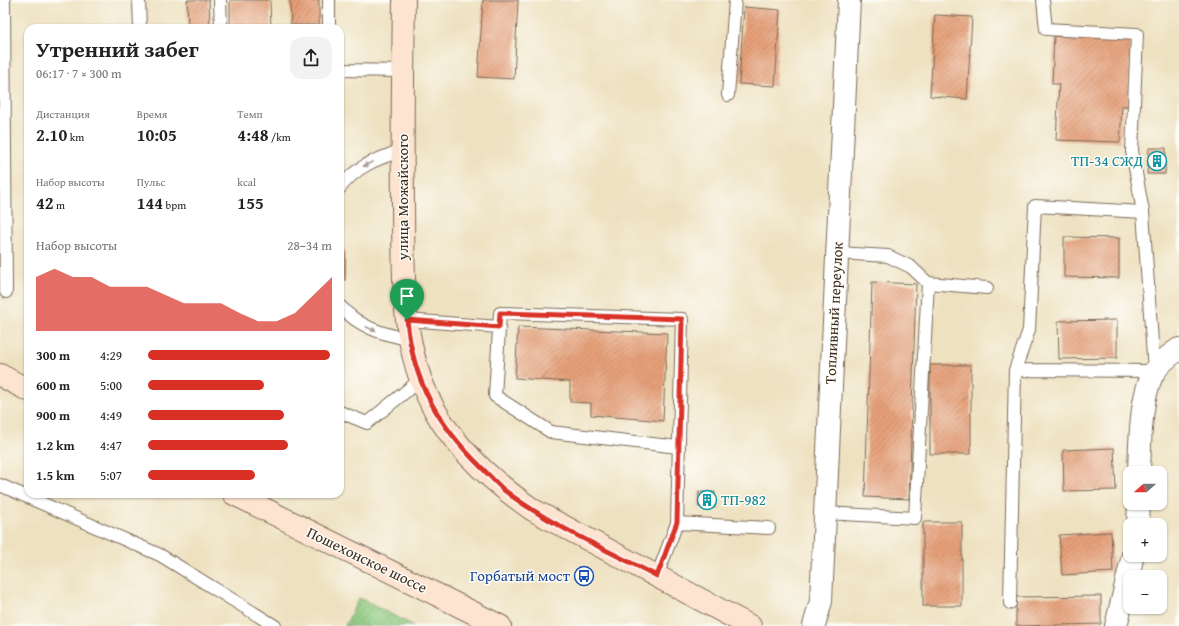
<!DOCTYPE html>
<html lang="ru">
<head>
<meta charset="utf-8">
<style>
	body { margin:0; font-family:"Gentium Book Plus",serif; background:#f2f2f2; color:#222; height:100vh; display:flex; flex-direction:column; font-size:15px; white-space:nowrap }
	* { box-sizing:border-box; margin:0 }
	p { font-size:13px; color:#767676 }
	.icon { flex:none; width:22px; height:22px; fill:none; stroke:currentColor; stroke-width:2; stroke-linecap:round; stroke-linejoin:round }
	.map { position:relative; flex:1; overflow:hidden }
	.details { position:absolute; left:24px; top:24px; width:320px; height:474px; display:flex; flex-direction:column; background:#fff; border-radius:12px; box-shadow:0 1px 3px #0004 }
	.details>* { flex:none }
	.needle { width:26px; rotate:249deg }
	.buttons { position:absolute; left:1123px; top:466px; display:grid; gap:8px }
	.buttons a { display:grid; place-items:center; width:44px; height:44px; border-radius:8px; background:#fff; box-shadow:0 1px 3px #0004; font-size:20px }
	.pin { position:absolute; display:grid; place-items:center; width:34px; height:34px; color:#fff; margin:-41px -17px; border-radius:50% 50% 50% 0; rotate:-45deg; box-shadow:0 0 4px #0007 }
	.pin .icon { rotate:45deg }
	.round { display:grid; place-items:center; flex:none; width:42px; height:42px; border-radius:12px; background:#f2f2f2 }
	.overview { display:flex; align-items:center; justify-content:space-between; height:68px; padding:0 12px }
	h1 { font-size:22px; font-weight:800; line-height:30px }
	.metrics { display:grid; grid-template-columns:repeat(3,1fr); gap:6px; height:68px; padding:4px 12px }
	.metrics div { display:grid; align-content:center }
	.metrics b { font-size:17px; font-weight:800 }
	.metrics small { font-size:11px; font-weight:400 }
	.metrics p { font-size:11px }
	.chart { height:112px; padding:8px 12px }
	.chart p { display:flex; justify-content:space-between }
	.chart svg { width:100%; height:72px; margin-top:4px; fill:#d93025; opacity:.7 }
	ul { padding:0 12px; list-style:none; font-size:13px }
	li { display:grid; grid-template-columns:64px 48px 1fr; align-items:center; height:30px }
	li i { height:10px; border-radius:5px; background:#d93025 }
	.map>svg:first-child { display:block }
	.grass { fill:url(#grass-dots); stroke:#647a4f }
	.building { fill:url(#building-hatch) }
	.lines { fill:none; stroke-linecap:round; stroke-linejoin:round }
	.lane-casing { stroke:#7a6a57; stroke-width:14 }
	.street-casing { stroke:#7a6a57; stroke-width:24 }
	.secondary-casing { stroke:#7a6a57; stroke-width:24 }
	.lane { stroke:#fff; stroke-width:12 }
	.street { stroke:#fff; stroke-width:22 }
	.secondary { stroke:#fde4d0; stroke-width:22 }
	.oneway { fill:#a79f9a }
	.route-casing { stroke:#fff; stroke-width:8 }
	.route { stroke:#d93025; stroke-width:5 }
	.labels { text-anchor:middle; stroke-width:3; stroke-linejoin:round; paint-order:stroke }
	.culture-label { font-size:15px; fill:#0d838f; stroke:#fdfcf7; text-anchor:end }
	.street-label { font-size:15px; fill:#3b2a1e; stroke:#fdfcf7 }
	.transit-label { font-size:15px; fill:#164399; stroke:#fdfcf7; text-anchor:end }
</style>
</head>
<body>
<div class="map">
<svg width="1179" height="626" viewBox="0 0 1179 626">
	<defs>
		<pattern id="grass-dots" width="8" height="8" patternUnits="userSpaceOnUse"><rect width="8" height="8" fill="#8dca80"/><path d="M2 2h.1M6 6h.1" fill="none" stroke="#74a468" stroke-width="1.8" stroke-linecap="round"/></pattern>
		<pattern id="building-hatch" width="6" height="6" patternUnits="userSpaceOnUse"><rect width="6" height="6" fill="#e6a079"/><path d="M-1 1l2-2M0 6l6-6M5 7l2-2" fill="none" stroke="#bc8363"/></pattern>
	</defs>
	<rect width="100%" height="100%" fill="#fdfcf7"/>
	<filter id="ink" filterUnits="userSpaceOnUse"><feTurbulence type="fractalNoise" baseFrequency=".025" numOctaves="2"/><feDisplacementMap in="SourceGraphic" scale="8" xChannelSelector="R" yChannelSelector="G"/><feConvolveMatrix kernelMatrix="1 2 1 2 8 2 1 2 1" color-interpolation-filters="sRGB"/></filter>
	<filter id="wash" filterUnits="userSpaceOnUse"><feTurbulence type="fractalNoise" baseFrequency=".012" numOctaves="4" result="noise"/><feDisplacementMap in="SourceGraphic" scale="16" xChannelSelector="R" yChannelSelector="G"/><feGaussianBlur stdDeviation="0.9" result="paint"/><feColorMatrix in="noise" values="0 0 0 0 0 0 0 0 0 0 0 0 0 0 0 0 0 1.4 0 .05"/><feComposite in="paint" operator="in"/></filter>
	<g filter="url(#wash)">
		<rect width="100%" height="100%" fill="#eee1c0"/>
		<polygon class="grass" points="359,598 414,626 345,626"/>
		<g id="blocks">
			<g class="building">
				<polygon points="187,0 209,0 210,28 188,28"/>
				<polygon points="230,0 270,0 271,28 230,28"/>
				<polygon points="290,0 319,0 319,25 291,25"/>
				<polygon points="483,0 518,0 514,79 478,77"/>
				<polygon points="744,7 780,10 775,86 739,84"/>
				<polygon points="935,15 972,17 967,99 930,96"/>
				<polygon points="1054,36 1131,39 1128,106 1122,106 1120,142 1056,140 1059,84 1052,84"/>
				<polygon points="1149,148 1166,148 1165,174 1147,174"/>
				<polygon points="1064,237 1119,238 1119,278 1064,277"/>
				<rect x="340" y="250" width="5" height="30"/>
				<polygon points="872,282 916,284 909,499 865,497"/>
				<polygon points="1117,320 1117,358 1059,359 1058,321"/>
				<polygon points="518,327 667,333 663,421 591,415 591,403 570,402 570,382 515,378"/>
				<rect x="930" y="365" width="41" height="89"/>
				<polygon points="1114,448 1116,490 1064,491 1063,450"/>
				<polygon points="699,492 715,492 715,508 699,507"/>
				<rect x="923" y="522" width="39" height="84"/>
				<polygon points="1111,532 1113,572 1062,575 1059,535"/>
				<polygon points="1101,596 1101,624 1016,626 1016,597"/>
			</g>
		</g>
	</g>
	<g filter="url(#ink)">
		<use href="#blocks" fill-opacity="0" stroke="#7a6a57" stroke-width="1"/>
		<g class="lines">
			<defs>
				<g id="lane">
					<polyline points="4,0 6,292"/>
					<polyline points="139,0 140,28"/>
					<polyline points="220,0 221,28"/>
					<polyline points="329,0 329,28"/>
					<polyline points="1043,0 1046,29 1137,34 1132,151 1143,212"/>
					<polyline points="340,70 403,71"/>
					<polyline points="728,95 735,0"/>
					<path d="M340 188C356 166 377 159 403 150"/>
					<polyline points="837,253 888,256 911,267 928,283 987,288"/>
					<path d="M340 306C359 327 381 334 409 339"/>
					<polyline points="407,320 499,327"/>
					<polyline points="340,412 367,423 420,380"/>
					<polyline points="0,485 160,555 275,626"/>
					<polyline points="825,513 915,518 928,283"/>
					<polyline points="677,523 769,528"/>
					<polyline points="657,576 677,523 682,319 500,313 495,396 551,432 678,447"/>
					<polyline points="1010,603 1015,370 1154,371 1143,212 1035,206 1029,330 1015,370"/>
				</g>
				<g id="street">
					<path d="M1139 473C1140 445 1140 396 1154 372 1160 362 1170 355 1179 349"/>
					<polyline points="1138,525 1139,503"/>
					<polyline points="814,626 821,601 849,0"/>
					<polyline points="1116,626 1133,555"/>
				</g>
				<g id="secondary">
					<path d="M404 0C403 68 402 135 403 203 404 272 399 344 433 407 456 450 494 483 533 510L750 626"/>
					<polyline points="0,375 28,390"/>
					<polyline points="234,494 500,626"/>
				</g>
			</defs>
			<use href="#lane" class="lane-casing"/>
			<use href="#street" class="street-casing"/>
			<use href="#secondary" class="secondary-casing"/>
			<use href="#lane" class="lane"/>
			<use href="#street" class="street"/>
			<use href="#secondary" class="secondary"/>
		</g>
		<defs><path id="oneway-solid" d="M-6-.8H1V-3.2L6.5 0L1 3.2V.8H-6Z"/></defs>
		<g class="oneway">
			<use href="#oneway-solid" transform="translate(368 164) rotate(153)"/>
			<use href="#oneway-solid" transform="translate(371 329) rotate(25)"/>
		</g>
	</g>
	<g class="lines" filter="url(#ink)">
		<defs>
			<path id="route" d="M500 313 682 319 677 522 657 576C607 550 548 524 504 490 496 483 489 475 482 468 438 425 413 382 407 320L499 327Z"/>
		</defs>
		<use href="#route" class="route-casing"/>
		<use href="#route" class="route"/>
	</g>
	<defs>
		<symbol id="building-ring" viewBox="-11 -11 22 22"><circle r="9.5" fill="#fdfcf7" stroke="#0f9aa8" stroke-width="1.5"/><path d="M-4-6H4V6H1V3H-1V6H-4ZM-2.5-4.3h1.7v1.8h-1.7ZM.8-4.3h1.7v1.8H.8ZM-2.5-1h1.7V.8h-1.7ZM.8-1h1.7V.8H.8Z" fill="#0f9aa8"/></symbol>
		<symbol id="bus-ring" viewBox="-11 -11 22 22"><circle r="9.5" fill="#fdfcf7" stroke="#1a4fb4" stroke-width="1.5"/><path d="M-5-6H5V4H4V6H2V4H-2V6H-4V4H-5ZM-3.5-4V0h7V-4ZM-3.5 1.2v1.5H-2V1.2ZM2 1.2v1.5H3.5V1.2Z" fill="#1a4fb4"/></symbol>
	</defs>
	<g fill-rule="evenodd">
		<use href="#building-ring" x="1146" y="150" width="22" height="22"/>
		<use href="#building-ring" x="696" y="489" width="22" height="22"/>
		<use href="#bus-ring" x="573" y="565" width="22" height="22"/>
	</g>
	<g class="labels">
		<g class="culture-label">
			<text x="1143" y="166">ТП-34 СЖД</text>
			<text x="721" y="505" text-anchor="start">ТП-982</text>
		</g>
		<g class="street-label">
			<text transform="translate(403 197) rotate(-90)" y="5">улица Можайского</text>
			<text transform="translate(834 313) rotate(-87)" y="5">Топливный переулок</text>
			<text transform="translate(367 560) rotate(26)" y="5">Пошехонское шоссе</text>
		</g>
		<g class="transit-label">
			<text x="570" y="581">Горбатый мост</text>
		</g>
	</g>
</svg>
<div class="buttons">
<a><svg class="needle" viewBox="-14 -14 28 28"><path d="M0-13l5 13h-10z" fill="#e53935"/><path d="M0 13l5-13h-10z" fill="#767676"/></svg></a>
<a>+</a>
<a>−</a>
</div>
<div class="pin" style="left:407px;top:320px;background:#1e9e55"><svg class="icon" aria-label="arrive" viewBox="0 0 24 24"><path d="M6 21V4h12l-3 4 3 4H6"/></svg></div>
<section class="details">
<div class="overview"><div><h1>Утренний забег</h1><p>06:17 · 7 × 300 m</p></div><a class="round"><svg class="icon" aria-label="share" viewBox="0 0 24 24"><path d="M12 15V3M7 8l5-5 5 5M5 13v7h14v-7"/></svg></a></div>
<div class="metrics">
<div><p>Дистанция</p><b>2.10<small> km</small></b></div>
<div><p>Время</p><b>10:05</b></div>
<div><p>Темп</p><b>4:48<small> /km</small></b></div>
</div>
<div class="metrics">
<div><p>Набор высоты</p><b>42<small> m</small></b></div>
<div><p>Пульс</p><b>144<small> bpm</small></b></div>
<div><p>kcal</p><b>155</b></div>
</div>
<div class="chart"><p><span>Набор высоты</span>28–34 m</p>
<svg viewBox="0 0 160 44" preserveAspectRatio="none"><path d="M0 44V11L10 6L20 11L30 11L40 17L50 17L60 17L70 22L80 27L90 27L100 27L110 33L120 38L130 38L140 33L150 22L160 11V44z"/></svg>
</div>
<ul>
<li><b>300 m</b>4:29<i style="width:99%"></i></li>
<li><b>600 m</b>5:00<i style="width:63%"></i></li>
<li><b>900 m</b>4:49<i style="width:74%"></i></li>
<li><b>1.2 km</b>4:47<i style="width:76%"></i></li>
<li><b>1.5 km</b>5:07<i style="width:58%"></i></li>
</ul>
</section>
</div>
</body>
</html>
